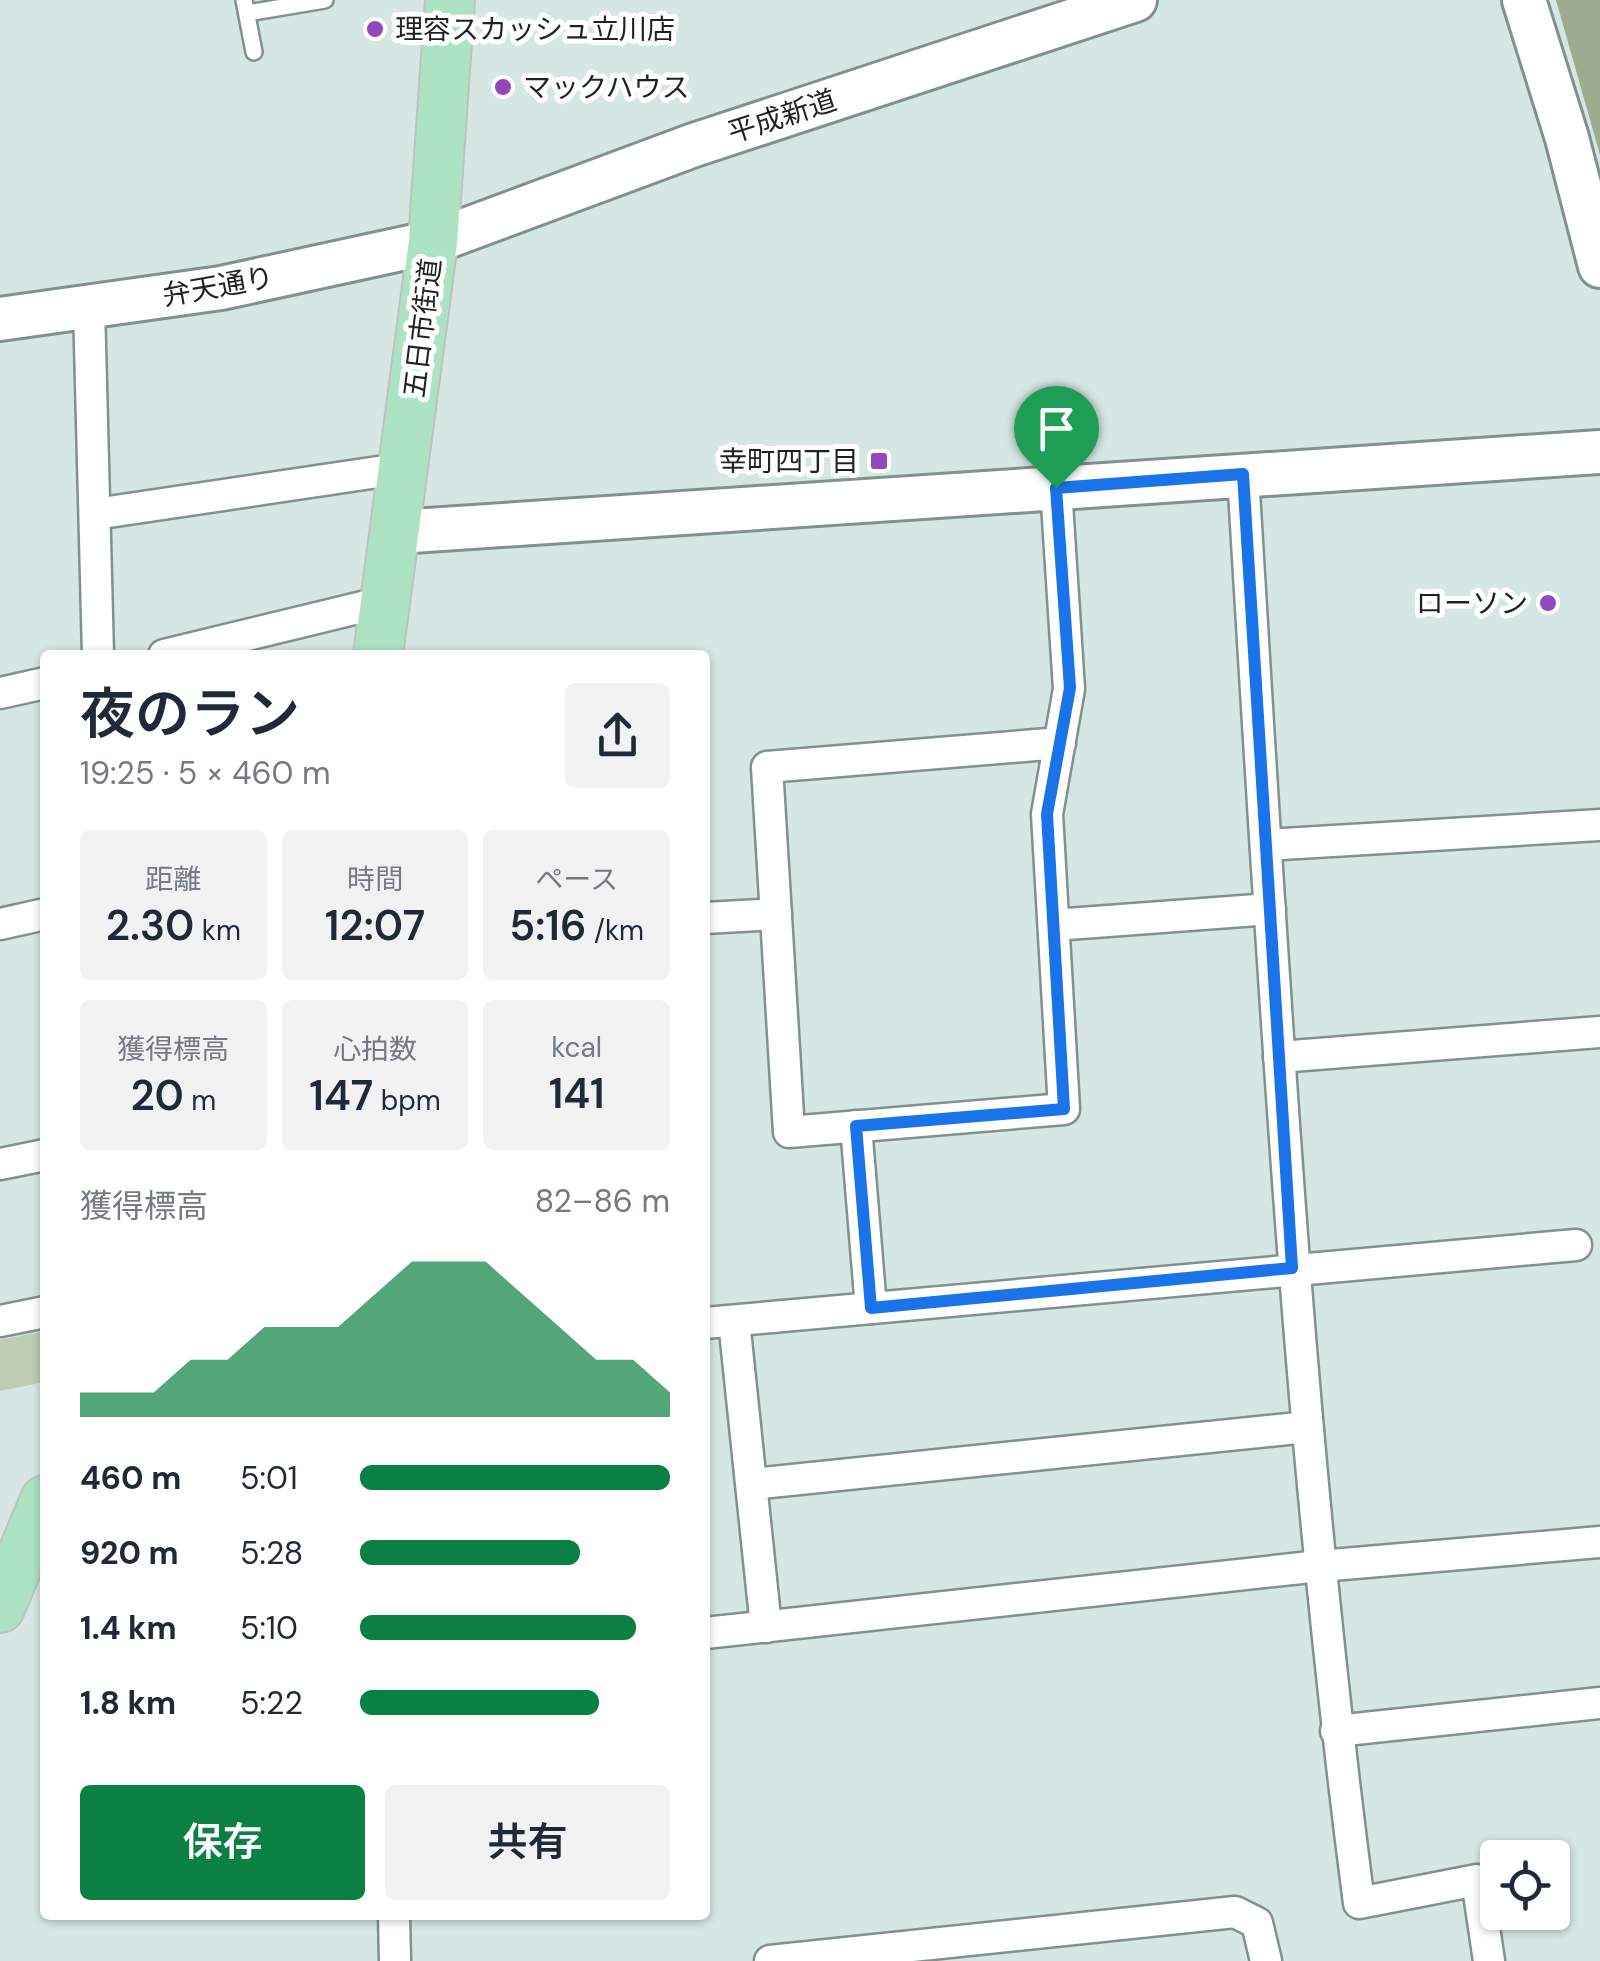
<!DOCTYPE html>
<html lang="ja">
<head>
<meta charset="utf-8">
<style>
	body { margin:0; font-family:"DM Sans","Noto Sans JP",sans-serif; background:#f2f2f3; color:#1f2937; height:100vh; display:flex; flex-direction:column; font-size:38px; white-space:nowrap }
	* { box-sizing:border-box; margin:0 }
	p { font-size:32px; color:#747a83 }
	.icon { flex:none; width:55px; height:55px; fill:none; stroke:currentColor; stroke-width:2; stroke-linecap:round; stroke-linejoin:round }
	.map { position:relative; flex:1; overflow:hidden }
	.sheet { position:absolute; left:40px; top:650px; width:670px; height:1270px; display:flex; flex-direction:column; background:#fff; border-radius:10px; box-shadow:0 2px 8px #0004 }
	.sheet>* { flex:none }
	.buttons { position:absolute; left:1480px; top:1840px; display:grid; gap:20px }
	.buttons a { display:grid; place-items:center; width:90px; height:90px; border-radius:10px; background:#fff; box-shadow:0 2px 8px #0004; font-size:50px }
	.pin { position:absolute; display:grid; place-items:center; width:85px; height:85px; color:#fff; margin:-102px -42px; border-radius:50% 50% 50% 0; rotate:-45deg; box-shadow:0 0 10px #0007 }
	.pin .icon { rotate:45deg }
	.round { display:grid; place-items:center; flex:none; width:105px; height:105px; border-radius:10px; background:#f2f2f3 }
	.headline { display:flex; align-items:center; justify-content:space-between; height:170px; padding:0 40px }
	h1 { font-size:55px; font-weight:600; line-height:75px }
	.stats { display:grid; grid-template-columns:repeat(3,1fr); gap:15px; height:170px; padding:10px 40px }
	.stats div { display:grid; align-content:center; border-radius:10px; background:#f2f2f3; text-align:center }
	.stats b { font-size:42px; font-weight:600 }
	.stats small { font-size:28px; font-weight:400 }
	.stats p { font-size:28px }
	.chart { height:280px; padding:20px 40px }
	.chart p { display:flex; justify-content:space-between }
	.chart svg { width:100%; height:180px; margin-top:10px; fill:#0b8043; opacity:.7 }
	.button { display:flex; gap:20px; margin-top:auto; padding:20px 40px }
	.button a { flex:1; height:115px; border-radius:10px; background:#0b8043; color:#fff; font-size:40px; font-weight:600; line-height:115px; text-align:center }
	.button a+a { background:#f2f2f3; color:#1f2937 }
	ul { padding:0 40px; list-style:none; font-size:32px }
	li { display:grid; grid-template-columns:160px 120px 1fr; align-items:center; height:75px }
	li i { height:25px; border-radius:12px; background:#0b8043 }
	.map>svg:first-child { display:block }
	.green { fill:#bfccb4 }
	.forest { fill:#9dac91 }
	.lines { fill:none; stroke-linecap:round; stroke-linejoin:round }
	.lane-casing { stroke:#81918e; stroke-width:20 }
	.street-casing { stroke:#81918e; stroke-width:35 }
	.secondary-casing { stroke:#81918e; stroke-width:48 }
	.primary-casing { stroke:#c0c1c1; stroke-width:52 }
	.lane { stroke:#fff; stroke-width:15 }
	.street { stroke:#fff; stroke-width:30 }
	.secondary { stroke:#fff; stroke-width:42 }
	.primary { stroke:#ace3c4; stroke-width:48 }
	.route-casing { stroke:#fff; stroke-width:20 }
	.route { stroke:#1a73e8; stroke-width:12 }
	.poi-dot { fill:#9349bb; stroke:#fff; stroke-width:4 }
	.labels { text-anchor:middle; stroke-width:10; stroke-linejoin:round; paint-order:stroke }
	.poi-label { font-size:28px; fill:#1d2322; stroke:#fff; text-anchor:start }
	.street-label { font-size:28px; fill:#1d2322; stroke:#fff }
</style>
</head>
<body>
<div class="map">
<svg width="1600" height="1961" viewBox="0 0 1600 1961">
	<rect width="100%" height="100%" fill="#d5e6e3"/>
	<polygon class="green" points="45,1331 45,1382 0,1391 0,1340"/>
	<polygon class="forest" points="1556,0 1600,0 1600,155"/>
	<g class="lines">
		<defs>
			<g id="lane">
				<polyline points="244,0 254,52"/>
				<polyline points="247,13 325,0"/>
			</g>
			<g id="street">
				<polyline points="89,306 98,655"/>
				<path d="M1243 475C1272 952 1297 1429 1359 1903L1477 1880 1489 1961"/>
				<polyline points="1056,488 1069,689 1047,814 1064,1109 789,1132 767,767 1060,743"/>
				<polyline points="95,514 405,468"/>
				<polyline points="164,655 387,601"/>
				<polyline points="0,693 45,683"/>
				<polyline points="1266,845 1600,825"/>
				<polyline points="705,918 776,914"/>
				<polyline points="0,924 45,914"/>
				<polyline points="1054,925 1270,909"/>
				<polyline points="1279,1057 1600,1032"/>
				<polyline points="856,1126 871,1308"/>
				<polyline points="0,1164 45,1155"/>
				<polyline points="0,1321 45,1312"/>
				<polyline points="734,1321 766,1627"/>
				<polyline points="705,1323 1576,1245"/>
				<polyline points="752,1484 1307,1427"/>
				<polyline points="705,1633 1320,1566 1600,1542"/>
				<polyline points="1336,1731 1600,1703"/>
				<polyline points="394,1915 395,1961"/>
				<polyline points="770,1961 1235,1912 1257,1923 1266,1961"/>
			</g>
			<g id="secondary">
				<polyline points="1524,0 1567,138 1600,266"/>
				<polyline points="0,319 221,288 433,242 694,145 1135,0"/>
				<polyline points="397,532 1600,452"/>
			</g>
			<g id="primary">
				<polyline points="378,655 433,242 450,0"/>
				<polyline points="0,1608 45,1500"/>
			</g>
		</defs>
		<use href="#lane" class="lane-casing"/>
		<use href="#street" class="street-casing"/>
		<use href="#secondary" class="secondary-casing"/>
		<use href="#primary" class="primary-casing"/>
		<use href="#lane" class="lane"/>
		<use href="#street" class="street"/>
		<use href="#secondary" class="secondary"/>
		<use href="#primary" class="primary"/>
	</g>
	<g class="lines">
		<defs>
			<polygon id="route" points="1243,474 1292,1268 871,1308 856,1126 1064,1109 1047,814 1070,688 1056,488"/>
		</defs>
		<use href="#route" class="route-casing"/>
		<use href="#route" class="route"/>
	</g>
	<g class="poi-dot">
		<circle cx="375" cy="29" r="10"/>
		<circle cx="503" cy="87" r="10"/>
		<rect x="869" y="451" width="20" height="20" rx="5"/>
		<circle cx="1548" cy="603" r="10"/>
	</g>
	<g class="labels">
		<g class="poi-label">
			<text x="395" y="39">理容スカッシュ立川店</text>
			<text x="523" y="97">マックハウス</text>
			<text x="859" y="471" text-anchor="end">幸町四丁目</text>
			<text x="1528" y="613" text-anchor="end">ローソン</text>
		</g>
		<g class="street-label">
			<text transform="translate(782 116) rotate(-18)" y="10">平成新道</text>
			<text transform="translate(218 286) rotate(-10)" y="10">弁天通り</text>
			<text transform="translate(422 328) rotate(-83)" y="10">五日市街道</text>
		</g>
	</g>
</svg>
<div class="buttons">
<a><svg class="icon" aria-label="locate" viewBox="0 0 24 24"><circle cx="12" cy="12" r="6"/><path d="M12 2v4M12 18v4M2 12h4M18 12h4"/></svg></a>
</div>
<div class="pin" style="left:1056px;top:488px;background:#1e9e55"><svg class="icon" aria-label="arrive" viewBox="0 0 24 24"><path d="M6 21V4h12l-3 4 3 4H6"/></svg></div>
<section class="sheet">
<div class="headline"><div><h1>夜のラン</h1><p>19:25 · 5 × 460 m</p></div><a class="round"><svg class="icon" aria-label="share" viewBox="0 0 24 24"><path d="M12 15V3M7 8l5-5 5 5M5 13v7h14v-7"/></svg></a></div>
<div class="stats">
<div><p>距離</p><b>2.30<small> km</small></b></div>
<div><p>時間</p><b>12:07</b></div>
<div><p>ペース</p><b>5:16<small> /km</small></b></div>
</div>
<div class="stats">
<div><p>獲得標高</p><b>20<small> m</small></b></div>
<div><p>心拍数</p><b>147<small> bpm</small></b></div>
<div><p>kcal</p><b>141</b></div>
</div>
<div class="chart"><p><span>獲得標高</span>82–86 m</p>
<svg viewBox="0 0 160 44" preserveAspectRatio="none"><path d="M0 44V38L10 38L20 38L30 30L40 30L50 22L60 22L70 22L80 14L90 6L100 6L110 6L120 14L130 22L140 30L150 30L160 38V44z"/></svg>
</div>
<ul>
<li><b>460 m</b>5:01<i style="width:100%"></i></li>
<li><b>920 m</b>5:28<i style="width:71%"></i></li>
<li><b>1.4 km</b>5:10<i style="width:89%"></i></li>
<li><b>1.8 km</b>5:22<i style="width:77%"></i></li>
</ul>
<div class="button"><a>保存</a><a>共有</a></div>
</section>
</div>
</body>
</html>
